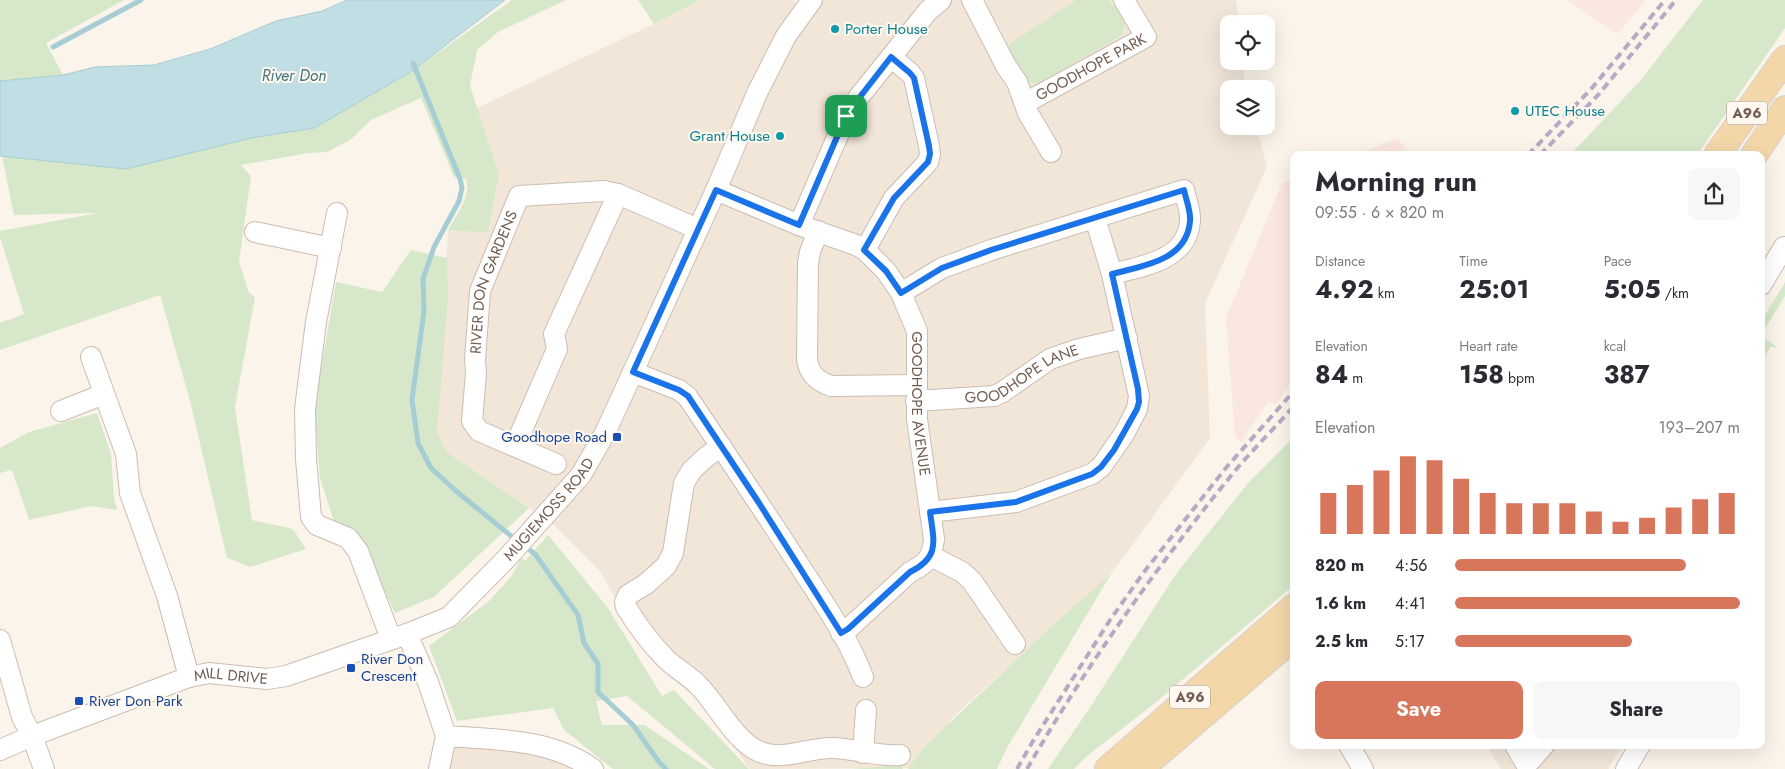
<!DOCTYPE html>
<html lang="en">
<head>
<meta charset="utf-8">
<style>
	body { margin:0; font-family:Jost,sans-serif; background:#f7f7f7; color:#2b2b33; height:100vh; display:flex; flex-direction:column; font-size:19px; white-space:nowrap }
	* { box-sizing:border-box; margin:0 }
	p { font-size:16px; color:#7c7c81 }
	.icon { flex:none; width:28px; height:28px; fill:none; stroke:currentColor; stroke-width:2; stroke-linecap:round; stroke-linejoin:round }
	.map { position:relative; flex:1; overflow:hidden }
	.panel { position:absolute; left:1290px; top:151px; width:475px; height:598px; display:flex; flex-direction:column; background:#fff; border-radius:10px; box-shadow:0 5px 20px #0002 }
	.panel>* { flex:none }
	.tools { position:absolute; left:1220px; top:15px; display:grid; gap:10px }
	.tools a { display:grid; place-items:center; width:55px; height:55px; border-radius:10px; background:#fff; box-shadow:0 5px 20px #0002; font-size:25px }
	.pin { position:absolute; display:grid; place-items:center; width:42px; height:42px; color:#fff; margin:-21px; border-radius:10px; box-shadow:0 2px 8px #0006 }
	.round { display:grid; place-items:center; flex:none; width:52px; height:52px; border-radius:10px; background:#f7f7f7 }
	.summary { display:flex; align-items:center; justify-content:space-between; height:85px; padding:0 25px }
	h1 { font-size:28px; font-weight:700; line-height:38px }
	.metrics { display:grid; grid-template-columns:repeat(3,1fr); gap:8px; height:85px; padding:5px 25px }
	.metrics div { display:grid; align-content:center }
	.metrics b { font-size:25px; font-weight:700 }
	.metrics small { font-size:14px; font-weight:400 }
	.metrics p { font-size:14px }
	.chart { height:140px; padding:10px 25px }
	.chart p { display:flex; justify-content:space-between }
	.chart svg { width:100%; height:90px; margin-top:5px; stroke:#d8765c; stroke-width:6 }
	.cta { display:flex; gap:10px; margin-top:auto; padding:10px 25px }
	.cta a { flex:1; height:58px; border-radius:10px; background:#d8765c; color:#fff; font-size:20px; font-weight:700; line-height:58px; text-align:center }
	.cta a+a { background:#f7f7f7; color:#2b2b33 }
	ul { padding:0 25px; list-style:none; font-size:16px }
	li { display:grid; grid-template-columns:80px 60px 1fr; align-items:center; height:38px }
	li i { height:12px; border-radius:6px; background:#d8765c }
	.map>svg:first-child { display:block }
	.residential { fill:#f2e6d9 }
	.commercial { fill:#fae7df }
	.green { fill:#d6e8c9 }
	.water { fill:#c0dee3; stroke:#a7cdd4 }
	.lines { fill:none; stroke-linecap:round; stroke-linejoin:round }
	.stream { stroke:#a7cdd4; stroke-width:5 }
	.minor-casing { stroke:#ccbcb1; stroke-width:22 }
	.major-casing { stroke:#d8d1ce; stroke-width:28 }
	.minor { stroke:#fff; stroke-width:20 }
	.major { stroke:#f3d7a9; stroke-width:26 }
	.rail { stroke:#b7a9c4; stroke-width:4; stroke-dasharray:8 5; stroke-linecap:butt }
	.route-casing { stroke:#fff; stroke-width:10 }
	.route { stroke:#1a73e8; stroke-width:6 }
	.culture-dot { fill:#0f9aa8; stroke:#fef8f0; stroke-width:2 }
	.transit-dot { fill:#1a4fb4; stroke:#fef8f0; stroke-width:2 }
	.labels { text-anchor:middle; stroke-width:4; stroke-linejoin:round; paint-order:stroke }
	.shield { fill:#fef8f0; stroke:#9d8b80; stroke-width:1 }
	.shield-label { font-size:14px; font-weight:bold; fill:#735c50 }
	.culture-label { font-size:15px; fill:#0d838f; stroke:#fef8f0; text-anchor:start }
	.street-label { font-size:15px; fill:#735c50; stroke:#fef8f0 }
	.transit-label { font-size:15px; fill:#164399; stroke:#fef8f0; text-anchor:start }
	.water-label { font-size:16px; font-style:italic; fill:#47757e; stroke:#fef8f0 }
</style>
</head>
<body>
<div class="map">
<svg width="1785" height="769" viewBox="0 0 1785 769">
	<rect width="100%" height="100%" fill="#fbf4ea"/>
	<g class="residential">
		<polygon points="700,0 790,0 807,6 812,0 1236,0 1238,24 1229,24 1229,61 1242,61 1246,89 1229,89 1229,126 1256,126 1267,167 1205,303 1210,438 1111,574 953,717 918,768 750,769 689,684 639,640 600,571 554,525 448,453 437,433 448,230 488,233 499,175 477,108 654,24"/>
		<polygon points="446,736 497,740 593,769 439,769"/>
		<polygon points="1486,745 1623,745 1608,769 1501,769"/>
	</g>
	<g class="commercial">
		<polygon points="1567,0 1646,0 1617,34"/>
		<polygon points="1398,138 1409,155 1354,155"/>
		<polygon points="1294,179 1294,379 1276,404 1268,402 1241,442 1235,437 1226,318 1282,183"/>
	</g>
	<g class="green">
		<polygon points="0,0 124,0 46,43 63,75 0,81"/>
		<path d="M512 0H566L498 32 477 50 470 86 499 175 488 233 448 230C456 215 472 196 466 179L454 177 421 98 371 120 350 140 327 152 308 153 241 165 251 176 239 262 249 293 255 297 235 407 252 520 293 529 306 549 250 567 227 558 190 401 160 295 0 350V323L24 314 0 237V231L98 213 14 215 2 156 126 169 251 138 314 128 412 71Z"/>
		<polygon points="638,0 700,0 654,24"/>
		<polygon points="1076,0 1109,0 1114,7 1122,4 1127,18 1121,36 1037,84 1026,81 1008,45"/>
		<polygon points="1703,0 1785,0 1785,28 1697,155 1570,155 1640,81"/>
		<polygon points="411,250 447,258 448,297 437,433 448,453 529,508 434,597 395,613 358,537 334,521 320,478 314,409 336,282 382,292"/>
		<polygon points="1785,282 1785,296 1761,335 1761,322"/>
		<polygon points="1765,339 1776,346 1775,348 1771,346 1761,362 1761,346"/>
		<polygon points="97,413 111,454 114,497 117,510 91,506 29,520 12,470 0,473 0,448 29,432"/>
		<polygon points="1294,437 1294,585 1155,703 1087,756 1074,769 1048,769 1089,709 1176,574 1248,483"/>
		<polygon points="548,535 608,608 662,696 674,690 749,769 715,769 627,696 596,701 602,725 645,725 709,769 613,769 564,730 553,708 457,721 429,646 488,602 511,577 522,557 525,561"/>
		<polygon points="1111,574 1008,746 997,769 908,769 923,748 1051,627"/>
		<polygon points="902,765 903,769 852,769"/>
	</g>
	<polygon class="water" points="347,0 505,0 412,71 314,128 251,138 126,169 0,156 0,81 63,75 95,67 154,65 210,49 276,21 322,11"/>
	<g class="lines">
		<g class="stream">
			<polyline points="53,47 141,0"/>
			<polyline points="413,63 460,179 462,188 459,201 434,247 423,279 424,311 412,400 418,443 431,468 456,491 516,540"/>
			<polyline points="523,545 535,554 578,615 584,643 598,664 598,692 633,725 659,762 666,769"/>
		</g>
		<defs>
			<g id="minor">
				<polyline points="972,0 1006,66 1017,82 1028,113 1051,152"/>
				<path id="s1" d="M1025 103 1146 37 1124 0"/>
				<path id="s2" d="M716 190 799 225 856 245 865 250 886 271 901 293 917 331V419L934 539C932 559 926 564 910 572L848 629 841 633"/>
				<polyline points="337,213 316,322 305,409 306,459 311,517 317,525 348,538 358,551 391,639"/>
				<polyline points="799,225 846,117 858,98 928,11 941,0"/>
				<path d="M818 231 810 252 808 263 807 359C809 374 817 381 831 386L916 385"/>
				<polyline points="255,232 331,248"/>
				<polyline points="865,250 894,198 928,162 930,154 929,146 914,78 910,73 891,57"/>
				<polyline points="1761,285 1784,247 1785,247"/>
				<path d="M901 293 942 268 991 250 1184 190C1186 200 1191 211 1190 221 1187 261 1142 266 1112 274"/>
				<polyline points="91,357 126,454 130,493 167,596 189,677"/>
				<path d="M633 372 679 390 687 396C726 454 765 512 803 571 825 605 849 639 863 677"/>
				<path id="s3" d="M916 401 994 396 1001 393 1050 359 1079 349 1127 338"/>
				<polyline points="61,411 104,394"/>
				<polyline points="515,446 557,349 554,334 618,194"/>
				<path d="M721 446 705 458 692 470 684 483 673 553 666 566 646 584 628 595 625 602 626 607C637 625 651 644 666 659 675 668 688 675 698 685 718 705 734 741 760 752 783 761 807 748 831 748 855 748 876 757 900 755"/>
				<path id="s4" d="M556 464 479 431 472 421 476 373 475 360 480 291 519 196 604 191 618 194 698 229"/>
				<polyline points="930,512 1016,502 1092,474 1101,467 1124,434 1137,409 1139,396 1112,274 1095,218"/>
				<polyline points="931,556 962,572 972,581 1015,644"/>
				<polyline points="407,634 428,682 446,736 439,769"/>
				<polyline points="0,640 22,717 32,736 44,769"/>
				<path d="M446 736C498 740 549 738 593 769"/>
				<polyline points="1349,745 1363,769"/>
				<polyline points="1515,745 1526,764 1531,760 1544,745"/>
				<path id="s5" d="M0 750 32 736 189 677 209 673 267 679 286 676 407 634 449 617 506 559 581 475 605 433 633 372 716 190 758 91 786 36 812 0"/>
				<polyline points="863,753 866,710"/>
				<polyline points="1626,769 1640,745"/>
			</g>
			<g id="major">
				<polyline points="1717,155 1785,59"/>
				<polyline points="1754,155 1785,109"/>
				<polyline points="1108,769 1294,607"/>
				<polyline points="1140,769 1294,637"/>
			</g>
		</defs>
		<use href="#minor" class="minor-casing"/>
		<use href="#major" class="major-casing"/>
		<use href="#minor" class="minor"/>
		<use href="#major" class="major"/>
		<g class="rail">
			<polyline points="1528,155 1592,88 1665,0"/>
			<polyline points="1540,155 1599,94 1676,0"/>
			<polyline points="1017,769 1033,741 1110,620 1144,572 1225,469 1294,391"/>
			<path d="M1027 769C1086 666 1155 569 1230 477 1250 452 1273 430 1294 406"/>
		</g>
	</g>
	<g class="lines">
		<defs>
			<path id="route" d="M891 57 910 73 914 78 929 146 930 154 928 162 894 198 864 250 886 271 901 293 942 268 991 250 1184 190C1186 200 1191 211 1190 221 1187 261 1142 266 1112 274L1138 389 1139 402 1137 409 1114 450 1101 467 1092 474 1016 502 930 512C934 542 940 557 910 572L848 629 841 633 759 503 688 396 679 390 633 372 716 190 799 225 846 116 856 102Z"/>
		</defs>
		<use href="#route" class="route-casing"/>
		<use href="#route" class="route"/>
	</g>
	<g class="culture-dot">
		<circle cx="835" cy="29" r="5"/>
		<circle cx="1515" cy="111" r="5"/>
		<circle cx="780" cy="136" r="5"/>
	</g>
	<g class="transit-dot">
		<rect x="612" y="432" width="10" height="10" rx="2.5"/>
		<rect x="346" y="663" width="10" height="10" rx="2.5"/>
		<rect x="74" y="696" width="10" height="10" rx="2.5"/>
	</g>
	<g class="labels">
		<g class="shield">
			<rect x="1727" y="101.5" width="40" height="23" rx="4"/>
			<rect x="1170" y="685.5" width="40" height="23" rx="4"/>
		</g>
		<g class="shield-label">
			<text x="1747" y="118">A96</text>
			<text x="1190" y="702">A96</text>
		</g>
		<g class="culture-label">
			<text x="845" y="34">Porter House</text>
			<text x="1525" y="116">UTEC House</text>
			<text x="770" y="141" text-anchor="end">Grant House</text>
		</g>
		<g class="street-label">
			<text dy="5" stroke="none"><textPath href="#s1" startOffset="75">GOODHOPE PARK</textPath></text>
			<text dy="5" stroke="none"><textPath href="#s4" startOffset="238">RIVER DON GARDENS</textPath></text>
			<text dy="5" stroke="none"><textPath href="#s3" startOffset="112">GOODHOPE LANE</textPath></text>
			<text dy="5" stroke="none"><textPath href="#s2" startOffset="331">GOODHOPE AVENUE</textPath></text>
			<text dy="5" stroke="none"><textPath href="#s5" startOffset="621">MUGIEMOSS ROAD</textPath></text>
			<text dy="5" stroke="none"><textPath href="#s5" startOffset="245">MILL DRIVE</textPath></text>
		</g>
		<g class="transit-label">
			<text x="607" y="442" text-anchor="end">Goodhope Road</text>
			<text x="361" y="664">River Don<tspan x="361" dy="17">Crescent</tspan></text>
			<text x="89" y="706">River Don Park</text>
		</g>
		<g class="water-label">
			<text x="294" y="81">River Don</text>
		</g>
	</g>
</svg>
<div class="tools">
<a><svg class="icon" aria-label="locate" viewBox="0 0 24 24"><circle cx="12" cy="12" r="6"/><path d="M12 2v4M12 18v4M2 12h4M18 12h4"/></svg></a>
<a><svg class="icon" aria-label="layers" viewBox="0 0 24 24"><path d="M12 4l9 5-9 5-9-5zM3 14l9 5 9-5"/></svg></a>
</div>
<div class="pin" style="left:846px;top:116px;background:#1e9e55"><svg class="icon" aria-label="arrive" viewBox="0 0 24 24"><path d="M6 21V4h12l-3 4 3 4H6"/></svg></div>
<section class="panel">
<div class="summary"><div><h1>Morning run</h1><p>09:55 · 6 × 820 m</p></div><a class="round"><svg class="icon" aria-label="share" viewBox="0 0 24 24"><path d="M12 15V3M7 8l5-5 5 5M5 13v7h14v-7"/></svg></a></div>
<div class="metrics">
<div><p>Distance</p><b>4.92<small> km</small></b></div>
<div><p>Time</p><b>25:01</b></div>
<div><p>Pace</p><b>5:05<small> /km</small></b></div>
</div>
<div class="metrics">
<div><p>Elevation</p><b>84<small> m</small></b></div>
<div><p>Heart rate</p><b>158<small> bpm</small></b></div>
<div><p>kcal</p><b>387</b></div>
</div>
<div class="chart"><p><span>Elevation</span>193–207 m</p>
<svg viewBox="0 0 160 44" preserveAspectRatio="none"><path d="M5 44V24M15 44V20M25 44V13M35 44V6M45 44V8M55 44V17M65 44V24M75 44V29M85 44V29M95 44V29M105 44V33M115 44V38M125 44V36M135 44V31M145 44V27M155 44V24"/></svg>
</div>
<ul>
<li><b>820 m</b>4:56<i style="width:81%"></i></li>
<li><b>1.6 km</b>4:41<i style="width:100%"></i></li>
<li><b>2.5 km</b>5:17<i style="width:62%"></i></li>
</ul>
<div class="cta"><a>Save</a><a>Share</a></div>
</section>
</div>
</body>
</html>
